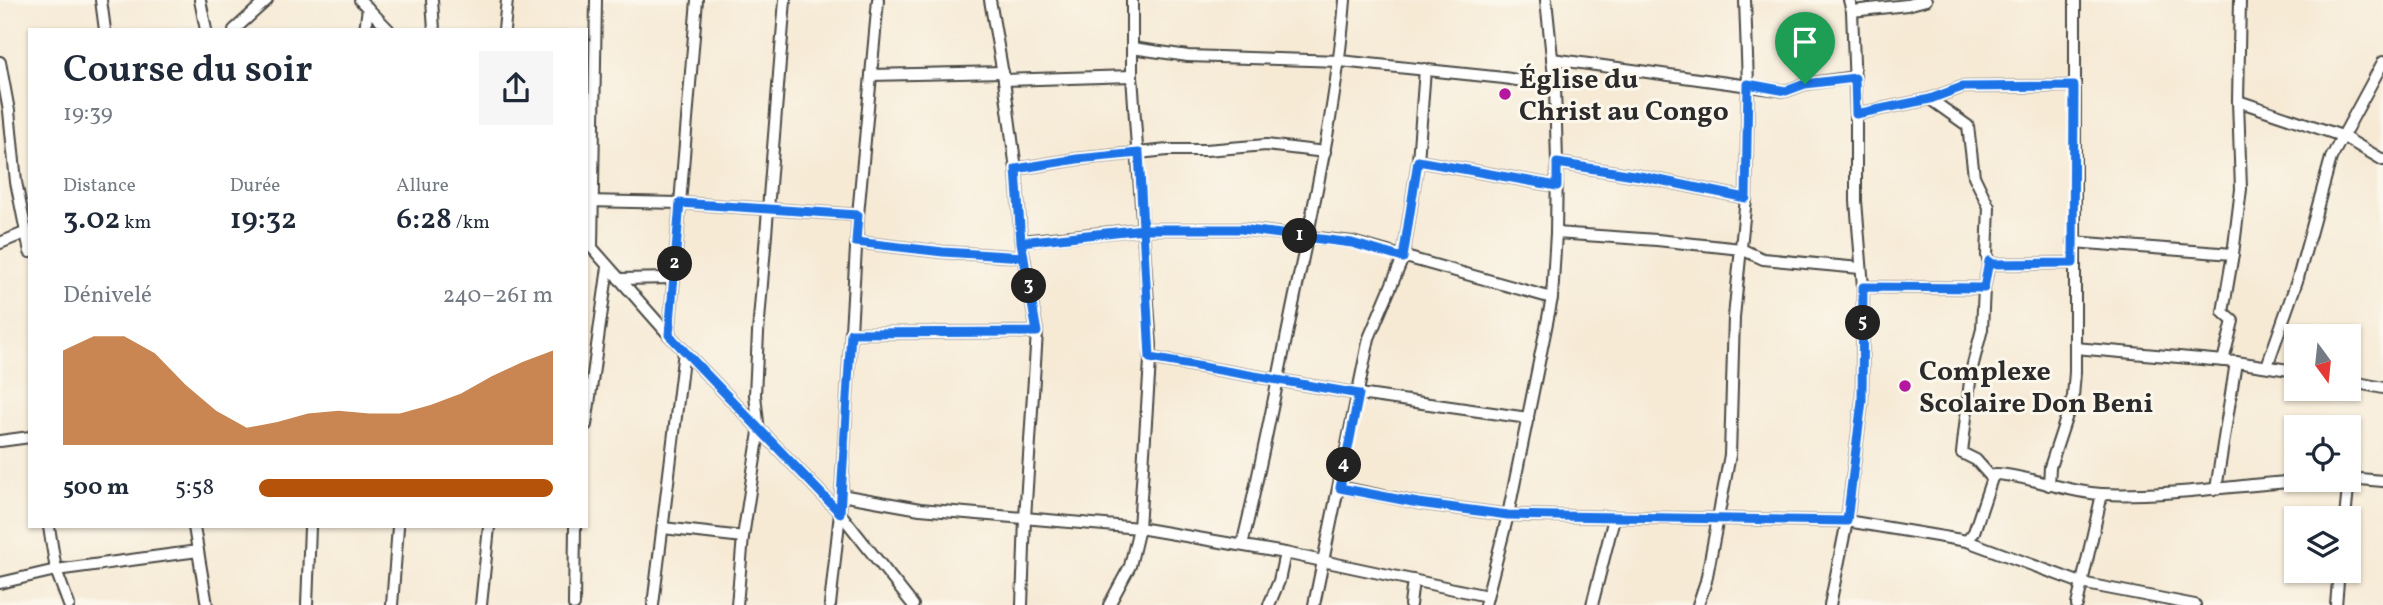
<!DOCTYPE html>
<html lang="fr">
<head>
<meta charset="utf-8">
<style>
	body { margin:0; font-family:Vollkorn,serif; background:#f6f6f7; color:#1f2937; height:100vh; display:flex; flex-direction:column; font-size:26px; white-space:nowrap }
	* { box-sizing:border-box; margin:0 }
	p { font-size:23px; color:#747a83 }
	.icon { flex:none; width:38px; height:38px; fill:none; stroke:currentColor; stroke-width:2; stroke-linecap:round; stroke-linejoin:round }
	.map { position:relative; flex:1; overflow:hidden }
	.details { position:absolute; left:28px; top:28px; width:560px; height:500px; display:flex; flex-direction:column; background:#fff; border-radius:0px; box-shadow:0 2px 5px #0004 }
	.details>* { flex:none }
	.needle { width:46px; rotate:165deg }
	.controls { position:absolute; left:2284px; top:324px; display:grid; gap:14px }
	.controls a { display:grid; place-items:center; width:77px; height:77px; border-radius:0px; background:#fff; box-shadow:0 2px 5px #0004; font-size:35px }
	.pin { position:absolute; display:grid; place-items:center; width:60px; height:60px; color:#fff; margin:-72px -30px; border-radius:50% 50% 50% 0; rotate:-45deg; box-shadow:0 0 7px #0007 }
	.pin .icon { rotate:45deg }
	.km { position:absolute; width:35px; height:35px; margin:-18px; border-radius:50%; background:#222; color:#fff; font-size:19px; line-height:35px; text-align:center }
	.round { display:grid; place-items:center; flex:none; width:74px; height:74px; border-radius:0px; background:#f6f6f7 }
	.headline { display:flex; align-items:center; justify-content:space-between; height:119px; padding:0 35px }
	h1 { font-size:38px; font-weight:600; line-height:52px }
	.stats { display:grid; grid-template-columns:repeat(3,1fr); gap:10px; height:119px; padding:7px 35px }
	.stats div { display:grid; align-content:center }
	.stats b { font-size:30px; font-weight:600 }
	.stats small { font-size:19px; font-weight:400 }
	.stats p { font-size:19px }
	.chart { height:196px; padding:14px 35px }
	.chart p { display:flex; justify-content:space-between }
	.chart svg { width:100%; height:126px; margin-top:7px; fill:#b45309; opacity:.7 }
	ul { padding:0 35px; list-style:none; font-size:23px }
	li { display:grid; grid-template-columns:112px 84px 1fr; align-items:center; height:52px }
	li i { height:18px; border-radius:9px; background:#b45309 }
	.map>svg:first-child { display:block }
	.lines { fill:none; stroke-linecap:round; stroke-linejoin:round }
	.minor-casing { stroke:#494844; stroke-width:14 }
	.minor { stroke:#fff; stroke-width:10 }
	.route-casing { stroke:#fff; stroke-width:14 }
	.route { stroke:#1a73e8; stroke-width:9 }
	.poi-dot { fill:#b5179e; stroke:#fbf7ec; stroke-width:2.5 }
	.labels { text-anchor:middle; stroke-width:6; stroke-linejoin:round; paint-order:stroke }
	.poi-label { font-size:28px; font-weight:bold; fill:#2b2b2b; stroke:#fbf7ec; text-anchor:start }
</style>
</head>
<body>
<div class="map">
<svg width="2383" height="605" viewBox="0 0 2383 605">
	<rect width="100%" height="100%" fill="#fbf7ec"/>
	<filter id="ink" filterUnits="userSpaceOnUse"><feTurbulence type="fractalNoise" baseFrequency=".0143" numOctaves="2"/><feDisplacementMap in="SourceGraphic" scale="14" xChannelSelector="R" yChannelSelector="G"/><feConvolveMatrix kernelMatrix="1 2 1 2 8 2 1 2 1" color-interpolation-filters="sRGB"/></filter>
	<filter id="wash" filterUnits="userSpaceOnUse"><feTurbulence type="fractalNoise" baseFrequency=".00686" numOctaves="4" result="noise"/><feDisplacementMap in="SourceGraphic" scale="28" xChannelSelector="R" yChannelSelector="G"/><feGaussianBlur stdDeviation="1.57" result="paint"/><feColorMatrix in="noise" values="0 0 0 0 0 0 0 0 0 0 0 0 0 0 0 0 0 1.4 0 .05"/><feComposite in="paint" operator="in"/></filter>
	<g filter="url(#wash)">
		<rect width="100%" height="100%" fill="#f6ead5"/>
	</g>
	<g filter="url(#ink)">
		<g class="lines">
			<defs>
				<g id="minor">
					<polyline points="101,0 105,30"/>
					<polyline points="200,0 206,30"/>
					<polyline points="360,0 389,30"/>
					<polyline points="432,0 434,30"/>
					<polyline points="990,0 1004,80 1016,169 1021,241 1037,332 1025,518 1022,605"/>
					<polyline points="1849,0 1852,11 1907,5 1926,0"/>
					<polyline points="234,30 267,0"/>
					<polyline points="365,30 368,8"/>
					<polyline points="504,30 507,0"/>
					<polyline points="1132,48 1188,56 1340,61 1504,78 1555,86"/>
					<polyline points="1552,59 1786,91 1805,84 1855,77"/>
					<polyline points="0,62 9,111 16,182 30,252"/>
					<polyline points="871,75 1003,72"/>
					<polyline points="1004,80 1132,76"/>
					<polyline points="1930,99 1962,87 2075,86"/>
					<polyline points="2238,101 2342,136 2383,160"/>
					<polyline points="1856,114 1930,99 1968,126 1974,176 1989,207 1987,256 1989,262 1993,264 2073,263"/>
					<polyline points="1418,161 1557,186"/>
					<polyline points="1557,163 1640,176 1746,198"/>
					<polyline points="1016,169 1077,159 1168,150 1206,150 1266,145 1325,152"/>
					<polyline points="586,201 680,203 858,215"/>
					<polyline points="1556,233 1657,240 1741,249 1763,259 1860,268"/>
					<polyline points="586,241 669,335 840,513 913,605"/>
					<polyline points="1021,241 1144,229 1241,229 1352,242 1552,298"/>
					<polyline points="856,242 943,252 1024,257"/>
					<polyline points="2073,242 2233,254 2241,189 2238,101 2240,0"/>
					<polyline points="0,243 27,232"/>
					<polyline points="592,247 596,0"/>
					<polyline points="1989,262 1984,288 1982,329 1971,372 1962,453 1976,460 1992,478"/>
					<polyline points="619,279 674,278"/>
					<polyline points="1863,287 1984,288"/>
					<polyline points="851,333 1037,332"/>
					<polyline points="669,335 697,0"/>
					<polyline points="2075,348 2236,362 2296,371"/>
					<polyline points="1150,358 1359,394 1528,418"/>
					<polyline points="2223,361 2233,321 2223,312 2233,254"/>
					<polyline points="2267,366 2298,278 2331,158 2383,62"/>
					<polyline points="2348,381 2383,388"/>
					<polyline points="586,425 608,267"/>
					<polyline points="0,441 30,437"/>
					<polyline points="2348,478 2383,481"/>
					<polyline points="2049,485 2050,467 2073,397 2075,372 2075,0"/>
					<polyline points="1340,487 1418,503 1508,515 1847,521 1967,541 2081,583 2195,605"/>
					<polyline points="2216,489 2236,362"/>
					<polyline points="841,495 920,509 1139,528 1285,553 1487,596"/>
					<polyline points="2345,518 2349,478"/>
					<polyline points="49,527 56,570 69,605"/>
					<polyline points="194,527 207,605"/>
					<polyline points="663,528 743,537"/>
					<path d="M1967 541 1974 532 1992 478 1996 474C2031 476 2065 492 2101 494 2174 497 2247 483 2319 480"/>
					<path d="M1242 545C1262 464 1277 382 1294 300 1315 200 1337 102 1345 0"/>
					<polyline points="0,583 56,570 198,551"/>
					<polyline points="307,605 310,527"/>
					<polyline points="392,605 398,527"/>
					<polyline points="481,605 489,527"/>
					<polyline points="574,605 575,527"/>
					<polyline points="653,605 684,351"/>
					<polyline points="737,605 743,537 759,432 755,395 758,333 785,0"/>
					<polyline points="830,605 840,513 858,215 878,0"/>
					<polyline points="1109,605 1130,566 1139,528 1151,346 1132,76 1132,0"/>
					<polyline points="1269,605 1279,581 1285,553"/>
					<polyline points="1314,605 1369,338 1403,258 1418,161 1425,69"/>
					<polyline points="1410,605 1413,580"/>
					<polyline points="1485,605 1508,515 1552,298 1556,233 1557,163 1555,86 1546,0"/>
					<polyline points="1592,605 1614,518"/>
					<polyline points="1698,605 1706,581 1730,455 1734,317 1746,198 1748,84 1745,0"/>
					<polyline points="1830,605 1847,521 1862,401 1863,287 1856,201 1856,114 1852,11"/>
					<polyline points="2077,605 2102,494"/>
					<polyline points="2336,605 2339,570"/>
				</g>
			</defs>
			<use href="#minor" class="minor-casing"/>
			<use href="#minor" class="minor"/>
		</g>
	</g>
	<g class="lines" filter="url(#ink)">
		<defs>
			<polyline id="route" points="1805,84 1786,91 1748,84 1746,198 1640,176 1557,163 1557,186 1418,161 1403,258 1352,243 1241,229 1144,229 1021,242 1024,257 943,252 856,242 858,215 680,203 669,335 840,513 851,333 1037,332 1021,242 1016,169 1077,159 1139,153 1150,358 1359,394 1340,488 1418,503 1508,515 1847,521 1862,401 1863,287 1984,288 1989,261 1993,264 2073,263 2074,86 1962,87 1930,99 1856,114 1855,78 1805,84"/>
		</defs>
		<use href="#route" class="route-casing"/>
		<use href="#route" class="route"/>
	</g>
	<g class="poi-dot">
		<circle cx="1505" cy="94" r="7"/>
		<circle cx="1905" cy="386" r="7"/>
	</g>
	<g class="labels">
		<g class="poi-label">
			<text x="1519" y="88">Église du<tspan x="1519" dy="32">Christ au Congo</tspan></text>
			<text x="1919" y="380">Complexe<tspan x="1919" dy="32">Scolaire Don Beni</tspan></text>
		</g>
	</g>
</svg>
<div class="controls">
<a><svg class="needle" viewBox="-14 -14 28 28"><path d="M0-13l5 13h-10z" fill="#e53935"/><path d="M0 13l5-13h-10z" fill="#747a83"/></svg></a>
<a><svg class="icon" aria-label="locate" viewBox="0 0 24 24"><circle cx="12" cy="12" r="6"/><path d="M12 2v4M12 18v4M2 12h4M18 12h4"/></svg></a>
<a><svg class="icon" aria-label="layers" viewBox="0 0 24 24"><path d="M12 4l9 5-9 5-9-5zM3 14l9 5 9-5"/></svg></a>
</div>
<div class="pin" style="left:1805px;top:84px;background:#1e9e55"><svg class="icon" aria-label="arrive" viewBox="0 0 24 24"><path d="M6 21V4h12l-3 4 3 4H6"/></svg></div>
<b class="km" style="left:1300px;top:236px">1</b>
<b class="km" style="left:675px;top:264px">2</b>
<b class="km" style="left:1029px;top:286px">3</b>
<b class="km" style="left:1344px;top:465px">4</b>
<b class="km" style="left:1863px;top:323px">5</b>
<section class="details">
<div class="headline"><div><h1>Course du soir</h1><p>19:39</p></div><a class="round"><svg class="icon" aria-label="share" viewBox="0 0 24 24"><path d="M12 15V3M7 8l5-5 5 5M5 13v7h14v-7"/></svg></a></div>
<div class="stats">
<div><p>Distance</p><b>3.02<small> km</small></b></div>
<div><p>Durée</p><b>19:32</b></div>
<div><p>Allure</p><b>6:28<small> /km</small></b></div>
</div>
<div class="chart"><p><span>Dénivelé</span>240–261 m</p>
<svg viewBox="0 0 160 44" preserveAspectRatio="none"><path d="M0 44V11L10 6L20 6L30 12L40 23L50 32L60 38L70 36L80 33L90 32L100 33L110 33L120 30L130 26L140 20L150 15L160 11V44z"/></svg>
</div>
<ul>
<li><b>500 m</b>5:58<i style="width:100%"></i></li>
</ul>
</section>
</div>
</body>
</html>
